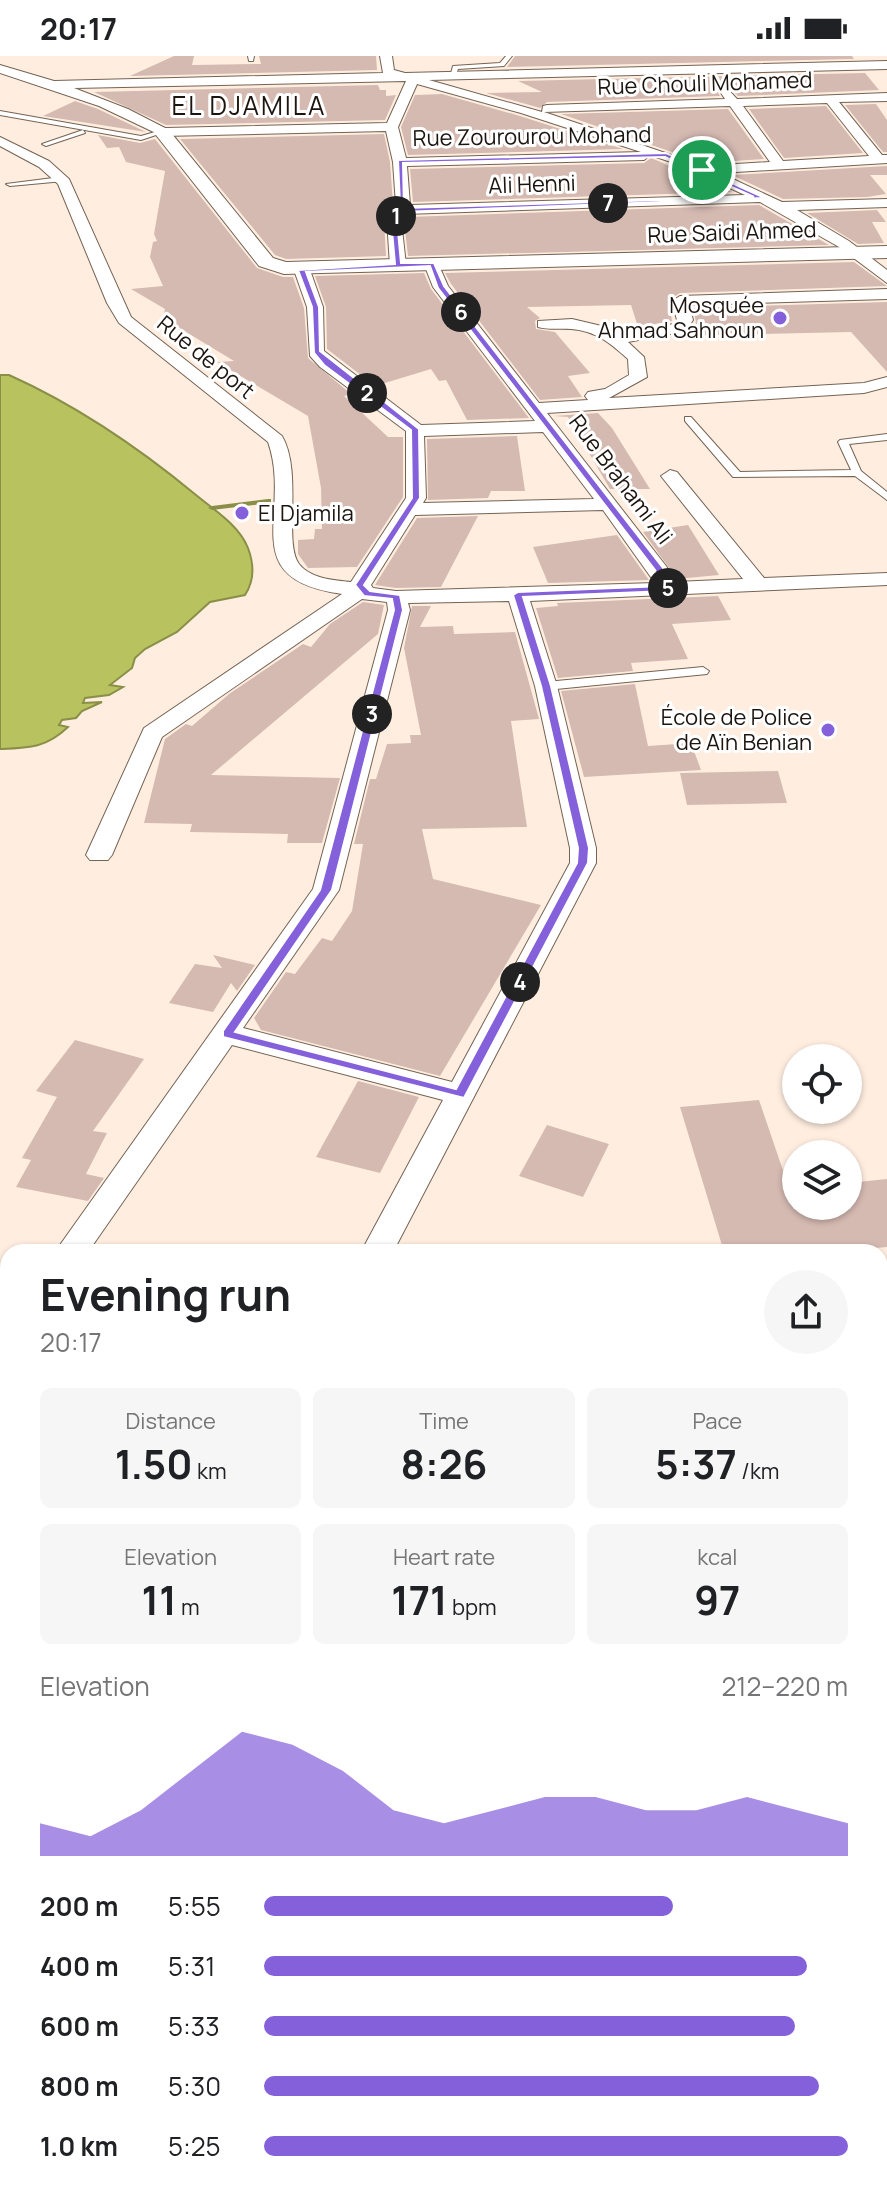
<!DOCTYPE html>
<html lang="en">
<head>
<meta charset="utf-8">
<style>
	body { margin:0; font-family:Manrope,sans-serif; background:#f6f6f6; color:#202124; height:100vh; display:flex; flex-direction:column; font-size:30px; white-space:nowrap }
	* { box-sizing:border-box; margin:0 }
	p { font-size:26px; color:#757577 }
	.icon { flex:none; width:44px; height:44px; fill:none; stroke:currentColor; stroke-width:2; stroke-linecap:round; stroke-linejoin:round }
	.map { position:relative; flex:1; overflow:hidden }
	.side { position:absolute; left:0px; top:1188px; width:888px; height:948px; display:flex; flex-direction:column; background:#fff; border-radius:24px 24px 0 0; box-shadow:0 2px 6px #0004 }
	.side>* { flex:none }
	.controls { position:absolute; left:782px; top:988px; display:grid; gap:16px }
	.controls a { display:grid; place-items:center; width:80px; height:80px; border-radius:50%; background:#fff; box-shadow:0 2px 6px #0004; font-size:40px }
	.pin { position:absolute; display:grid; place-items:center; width:68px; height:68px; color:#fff; margin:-34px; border:4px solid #fff; border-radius:50%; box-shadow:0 2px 8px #0007 }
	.km { position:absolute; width:40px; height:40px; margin:-20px; border-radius:50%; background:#222; color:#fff; font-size:22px; line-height:40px; text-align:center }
	.round { display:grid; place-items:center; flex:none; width:84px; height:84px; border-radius:42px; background:#f6f6f6 }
	.summary { display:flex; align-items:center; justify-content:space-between; height:136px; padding:0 40px }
	h1 { font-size:44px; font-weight:700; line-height:60px }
	.stats { display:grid; grid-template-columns:repeat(3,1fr); gap:12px; height:136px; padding:8px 40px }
	.stats div { display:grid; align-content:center; border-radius:12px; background:#f6f6f6; text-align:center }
	.stats b { font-size:40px; font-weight:700 }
	.stats small { font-size:22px; font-weight:400 }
	.stats p { font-size:22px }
	.chart { height:224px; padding:16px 40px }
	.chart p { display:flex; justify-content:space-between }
	.chart svg { width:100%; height:144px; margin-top:8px; fill:#8460db; opacity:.7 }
	ul { padding:0 40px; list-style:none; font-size:26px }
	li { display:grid; grid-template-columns:128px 96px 1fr; align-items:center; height:60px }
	li i { height:20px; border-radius:10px; background:#8460db }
	.status { display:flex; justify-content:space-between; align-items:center; height:56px; padding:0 40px; background:#fff; direction:ltr }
	.status svg { height:22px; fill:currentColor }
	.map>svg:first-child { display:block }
	.water { fill:#b8c35f; stroke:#898f47; stroke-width:2 }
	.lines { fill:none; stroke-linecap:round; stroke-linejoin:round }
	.stream { fill:#898f47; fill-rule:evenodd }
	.building { fill:#d5bab2 }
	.service-casing { stroke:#756353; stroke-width:2 }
	.minor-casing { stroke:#756353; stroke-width:2 }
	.tertiary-casing { stroke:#756353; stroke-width:2 }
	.service { fill:#fff; fill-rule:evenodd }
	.minor { fill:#fff; fill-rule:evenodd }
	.tertiary { fill:#fff; fill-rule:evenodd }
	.route { fill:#8460db; stroke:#fff; stroke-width:2; fill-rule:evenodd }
	.poi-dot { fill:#8460db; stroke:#fff; stroke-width:3 }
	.labels { text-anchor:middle; stroke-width:6; stroke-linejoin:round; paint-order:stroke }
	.far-street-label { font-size:22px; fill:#1c150f; stroke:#fff }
	.far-poi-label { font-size:22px; fill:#1c150f; stroke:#fff; text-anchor:end }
	.far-quarter-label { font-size:26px; letter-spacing:2px; fill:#1c150f; stroke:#fff }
</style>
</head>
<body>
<div class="status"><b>20:17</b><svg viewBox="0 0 49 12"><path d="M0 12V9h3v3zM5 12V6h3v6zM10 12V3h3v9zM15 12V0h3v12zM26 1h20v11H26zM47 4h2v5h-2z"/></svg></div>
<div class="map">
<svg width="887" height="2136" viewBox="0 0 887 2136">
	<rect width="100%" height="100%" fill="#ffeee0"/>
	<path class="water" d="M0 319H9C78 350 138 391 196 439 214 454 239 469 248 492 254 508 255 524 245 539L210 546 177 576 145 593 135 602 132 612 110 629 123 631 109 639 85 642 83 647 102 646 82 655 76 662 62 664 59 669 68 671C46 692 29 692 0 693Z"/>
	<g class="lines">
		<polygon class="stream" points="268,443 271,443 271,447 212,454 208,452 212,450"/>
	</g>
	<g class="building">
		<polygon points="174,0 194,0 192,9 261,8 259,0 376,0 377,14 130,20"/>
		<polygon points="515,0 852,0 854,3 507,11"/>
		<polygon points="865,17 879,34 738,40 725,27 716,33 720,40 547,46 540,52 486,37 542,36 518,25"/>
		<polygon points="378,29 380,34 386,34 386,40 396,39 385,64 166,69 94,36"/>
		<polygon points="442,38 520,60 623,93 408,99 401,71 415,39"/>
		<polygon points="75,45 98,53 146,76 43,60"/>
		<polygon points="876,48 887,64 887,96 883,96 845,49"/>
		<polygon points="826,50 863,97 784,102 749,53"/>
		<polygon points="728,53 764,103 704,107 561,58"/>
		<polygon points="384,78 390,106 393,148 384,164 386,200 286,203 275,199 180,83"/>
		<polygon points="98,79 140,87 155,83 257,212 283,221 293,221 304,252 308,302 351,338 344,340 388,381 403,381 403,441 357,511 308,512 298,498 298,484 314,483 315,473 322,473 321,432 308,360 217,306 234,305 163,262 165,253 131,233 163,230 150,201 153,186 157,185 154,178 165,115 126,106 119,91 107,92"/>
		<polygon points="651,102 732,136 413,146 410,113 644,107"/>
		<polygon points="887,110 887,119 870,119 886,138 867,141 783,143 732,119"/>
		<polygon points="759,149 829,189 408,200 404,165 407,161"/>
		<polygon points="877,154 886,166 872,166 884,187 858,188 807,157"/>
		<polygon points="854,206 887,230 680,237 669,244 672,265 638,271 631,249 527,251 540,262 535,265 536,273 555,276 590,317 568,320 582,341 540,344 451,228 445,217"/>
		<polygon points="424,217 431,233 529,362 467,364 446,324 439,325 431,313 375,330 327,293 326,251 315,220"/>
		<polygon points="887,246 887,316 851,276 673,280 689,277 696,266 693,252"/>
		<polygon points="598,357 612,372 650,433 610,433 568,361 553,360"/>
		<polygon points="517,380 525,435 491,435 488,442 428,444 427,383"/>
		<polygon points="478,460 441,531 396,532 375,529 417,462"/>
		<polygon points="688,469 719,519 677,523 643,476"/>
		<polygon points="617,479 649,524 548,527 533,491"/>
		<polygon points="718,540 731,564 672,568 688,603 631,607 633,615 558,622 536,552 558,550 557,547"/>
		<polygon points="363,546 384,549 378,578 211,719 340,722 322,787 287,787 288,778 190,776 192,768 144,767 165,683 186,668 192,670 229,638 303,588 311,591 330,568"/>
		<polygon points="412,550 431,550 420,571 453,570 454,578 515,576 539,663 511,665 527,771 422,773 433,823 541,849 440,1020 261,974 254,962 286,916 295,918 322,882 332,885 352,855 363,788 354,788 370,723 376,723 387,688 411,687 410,679 421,679 404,592"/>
		<polygon points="635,628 648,690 691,687 701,714 584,721 561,635"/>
		<polygon points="778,715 787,747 687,749 680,717"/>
		<polygon points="213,899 255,909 237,935 231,927 213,956 169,947 195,908 222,912"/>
		<polygon points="75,984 144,1003 93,1075 107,1077 86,1118 104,1122 88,1145 16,1131 31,1104 22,1102 57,1041 36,1035"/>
		<polygon points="358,1025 419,1041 380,1117 316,1101"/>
		<polygon points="759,1044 789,1132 796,1131 796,1150 848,1150 848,1127 887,1123 887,1191 828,1196 724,1196 680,1051"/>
		<polygon points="547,1069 609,1088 583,1141 519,1120"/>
	</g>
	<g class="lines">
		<defs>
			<g id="service">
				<polygon points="248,0 254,0 253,5 249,5"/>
				<polygon points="506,0 512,0 504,10 458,13 455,22 450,21 453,10 500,7"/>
				<polygon points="0,55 141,80 162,74 165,76 141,84 0,59"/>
				<polygon points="83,74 85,77 46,90 42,88"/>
				<polygon points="61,121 64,125 10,130 6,128"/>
				<polygon points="685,361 691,361 740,416 851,414 838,386 840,384 887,378 887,384 849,388 861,415 887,436 887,444 855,420 733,421 685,365"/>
				<polygon points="703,611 709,615 707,618 546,634 540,630 546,626"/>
			</g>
			<g id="minor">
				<path d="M380 0H392L394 14 405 17 887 5V13L429 24 542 56 543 50 547 49 725 43 719 34 725 30 737 43 887 37V45L839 46 882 99H887V107L720 117 782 146 887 143V151L797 154 849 185 887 214V227L839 191 760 146 405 158 401 164 406 209 398 214 390 209 387 164 396 149 393 106 386 75 162 80 99 50 0 17V9L54 25 383 17ZM406 25 387 67 165 72 128 53 74 32ZM417 28 521 57 641 96 406 102 398 71ZM827 47 869 100 783 105 743 50ZM730 50 770 106 704 110 544 56ZM650 99 677 108 745 139 410 149 407 110 644 104Z"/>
				<path d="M0 81 49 105 69 123 131 261 282 380C303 415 283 487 299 508 311 523 334 524 351 526L406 442V375L320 311 310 300 307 251 294 214 297 211H307L310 214 323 251 324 295 421 369 535 365 433 231 424 208 427 205H437L448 230 539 347 588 344 585 340 588 336 605 333 629 319 628 303C610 287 596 275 571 273 560 272 549 274 538 271V265L572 263 627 276 674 268 677 264 672 245 680 240 887 233V243L689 249 693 264 686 275 628 286 644 301 647 321 609 342 864 327 887 321V331L864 337 547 357 666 510 675 526 743 523 661 420 670 414 677 416 764 522 887 517V529L530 545 557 630 596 792V807L393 1196H361L443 1044 232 989 88 1196H55L313 833 388 554 387 546 362 543 162 681 112 799 108 804H90L86 799 144 672 342 538C233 523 293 457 268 386L119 267 107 247 58 128 39 111 0 90ZM543 376 594 443 423 447 426 442 424 380ZM603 454 655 527 396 535 373 532 371 529 415 459ZM509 545 535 630 570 792V807L452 1026 243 972 339 834 410 554 408 547Z"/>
				<rect x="880" y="1262" width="7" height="28"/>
				<polygon points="8,1271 8,1307 0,1310 0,1274"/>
				<polygon points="8,1328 8,1356 0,1357 0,1329"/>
				<polygon points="887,1757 887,1799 880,1800 880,1758"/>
				<polygon points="887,1829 887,1873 880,1874 880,1830"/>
				<polygon points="880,2118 886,2136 838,2136 836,2128 880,2128"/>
				<polygon points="150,2128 198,2128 197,2136 149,2136"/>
				<polygon points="486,2128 534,2128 536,2136 488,2136"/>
			</g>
			<polygon id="tertiary" points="162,71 168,73 273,202 286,206 887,190 887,202 284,218 259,210 156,79 154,76"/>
		</defs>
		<use href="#service" class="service-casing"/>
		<use href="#minor" class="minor-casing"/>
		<use href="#tertiary" class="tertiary-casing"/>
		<use href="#service" class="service"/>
		<use href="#minor" class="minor"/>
		<use href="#tertiary" class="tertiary"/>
	</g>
	<path class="route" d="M666 97 765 142 402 156 397 164 401 207H434L444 230 663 512 673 532 668 535 523 541 551 630 589 792 588 807 464 1042 223 981V975L320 834 394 554 392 543 364 540 355 529 412 442 411 374 324 309 314 297 312 251 298 214 395 208 391 164 400 149 398 104ZM665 101 754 141 404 152 403 107ZM430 210 438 232 655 514 662 530 518 536 513 539 541 630 578 792 577 807 456 1033 235 976 332 834 403 554 400 539 370 535 364 529 420 442 419 373 320 295 319 251 306 216Z"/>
	<g class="poi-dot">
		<circle cx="780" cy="262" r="8"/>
		<circle cx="242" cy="457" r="8"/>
		<circle cx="828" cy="674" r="8"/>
	</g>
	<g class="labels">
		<g class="far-street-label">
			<text transform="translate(705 27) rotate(-2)" y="8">Rue Chouli Mohamed</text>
			<text transform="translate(532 80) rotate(-1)" y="8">Rue Zourourou Mohand</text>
			<text transform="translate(532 128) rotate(-2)" y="8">Ali Henni</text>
			<text transform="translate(732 176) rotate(-2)" y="8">Rue Saidi Ahmed</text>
			<text transform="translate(206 301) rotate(39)" y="8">Rue de port</text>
			<text transform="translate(621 423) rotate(53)" y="8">Rue Brahami Ali</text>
		</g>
		<g class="far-poi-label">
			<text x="764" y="257">Mosquée<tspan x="764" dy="25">Ahmad Sahnoun</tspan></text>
			<text x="258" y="465" text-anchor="start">El Djamila</text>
			<text x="812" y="669">École de Police<tspan x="812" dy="25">de Aïn Benian</tspan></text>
		</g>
		<g class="far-quarter-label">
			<text x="249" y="59">EL DJAMILA</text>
		</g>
	</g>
</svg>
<div class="controls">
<a><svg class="icon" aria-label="locate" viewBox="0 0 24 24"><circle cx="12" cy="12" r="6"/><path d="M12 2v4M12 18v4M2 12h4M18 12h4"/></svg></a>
<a><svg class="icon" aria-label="layers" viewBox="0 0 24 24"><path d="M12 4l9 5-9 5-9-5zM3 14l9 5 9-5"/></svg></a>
</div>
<div class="pin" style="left:702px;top:114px;background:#1e9e55"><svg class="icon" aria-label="arrive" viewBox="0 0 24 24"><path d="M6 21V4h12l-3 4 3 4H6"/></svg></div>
<b class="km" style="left:396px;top:160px">1</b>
<b class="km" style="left:367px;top:337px">2</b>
<b class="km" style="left:372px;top:658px">3</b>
<b class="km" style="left:520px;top:926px">4</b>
<b class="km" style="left:668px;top:532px">5</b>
<b class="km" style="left:461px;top:256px">6</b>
<b class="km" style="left:608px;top:147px">7</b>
<section class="side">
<div class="summary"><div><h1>Evening run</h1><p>20:17</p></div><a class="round"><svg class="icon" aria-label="share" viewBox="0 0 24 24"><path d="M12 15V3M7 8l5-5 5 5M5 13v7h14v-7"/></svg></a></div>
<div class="stats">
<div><p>Distance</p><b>1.50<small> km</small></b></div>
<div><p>Time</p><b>8:26</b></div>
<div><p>Pace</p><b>5:37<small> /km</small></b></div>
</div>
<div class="stats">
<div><p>Elevation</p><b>11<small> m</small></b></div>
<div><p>Heart rate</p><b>171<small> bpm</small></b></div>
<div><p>kcal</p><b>97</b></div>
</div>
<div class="chart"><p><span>Elevation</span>212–220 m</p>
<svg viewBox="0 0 160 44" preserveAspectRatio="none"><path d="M0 44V34L10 38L20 30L30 18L40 6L50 10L60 18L70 30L80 34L90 30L100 26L110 26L120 30L130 30L140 26L150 30L160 34V44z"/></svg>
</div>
<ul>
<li><b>200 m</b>5:55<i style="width:70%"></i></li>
<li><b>400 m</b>5:31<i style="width:93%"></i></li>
<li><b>600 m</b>5:33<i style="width:91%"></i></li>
<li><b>800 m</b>5:30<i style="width:95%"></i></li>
<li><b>1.0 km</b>5:25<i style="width:100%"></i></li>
</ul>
</section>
</div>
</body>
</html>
